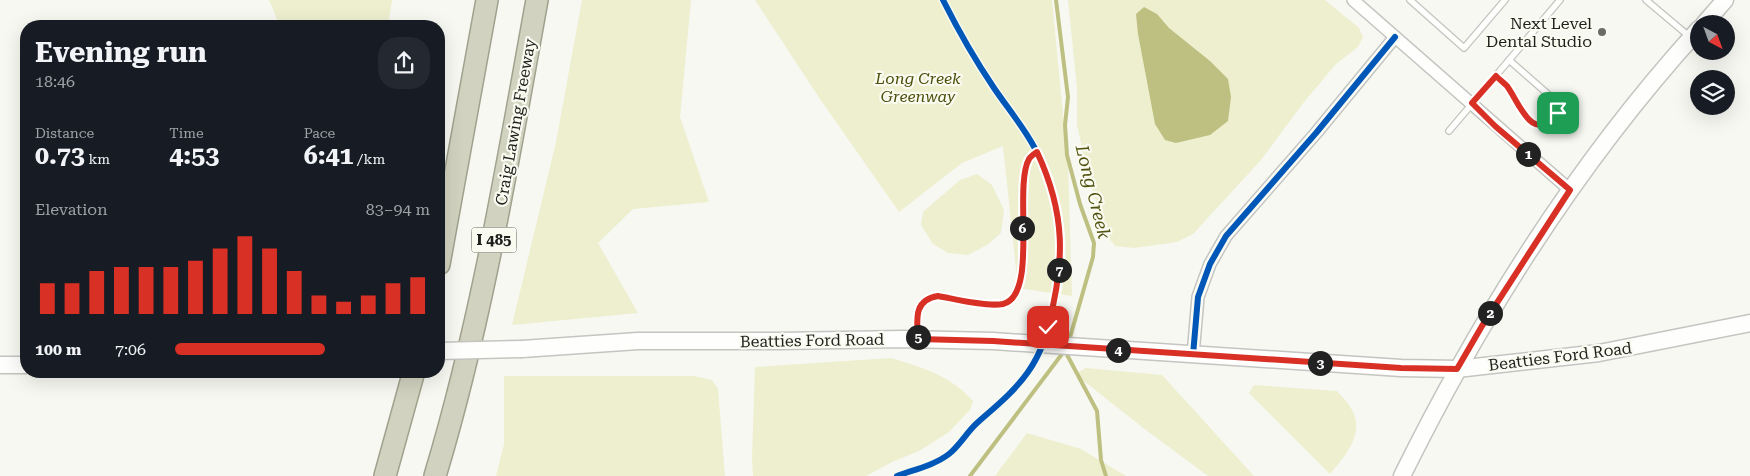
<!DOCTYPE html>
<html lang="en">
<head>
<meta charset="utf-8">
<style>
	body { margin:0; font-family:"Roboto Serif",serif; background:#242831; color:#f1f3f6; height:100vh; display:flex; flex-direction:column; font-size:19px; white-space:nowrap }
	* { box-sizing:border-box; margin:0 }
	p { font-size:16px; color:#9ea1a6 }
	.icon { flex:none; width:28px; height:28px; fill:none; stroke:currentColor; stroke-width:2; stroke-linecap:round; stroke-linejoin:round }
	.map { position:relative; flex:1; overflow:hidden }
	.side { position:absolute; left:20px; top:20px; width:425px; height:358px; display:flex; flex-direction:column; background:#171b24; border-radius:20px; box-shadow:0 5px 20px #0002 }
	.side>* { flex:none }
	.needle { width:32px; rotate:139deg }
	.fabs { position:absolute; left:1690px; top:15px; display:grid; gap:10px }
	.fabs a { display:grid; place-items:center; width:45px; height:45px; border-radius:50%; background:#171b24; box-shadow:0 5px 20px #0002; font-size:25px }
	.pin { position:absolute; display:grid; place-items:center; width:42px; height:42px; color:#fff; margin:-21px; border-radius:10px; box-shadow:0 2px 8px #0006 }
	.km { position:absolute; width:25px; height:25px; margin:-12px; border-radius:50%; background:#222; color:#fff; font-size:14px; line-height:25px; text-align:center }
	.round { display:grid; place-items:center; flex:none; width:52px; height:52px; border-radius:20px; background:#242831 }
	.summary { display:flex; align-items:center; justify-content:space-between; height:85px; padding:0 15px }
	h1 { font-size:28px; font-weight:700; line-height:38px }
	.figures { display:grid; grid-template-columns:repeat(3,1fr); gap:8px; height:85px; padding:5px 15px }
	.figures div { display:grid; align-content:center }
	.figures b { font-size:25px; font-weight:700 }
	.figures small { font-size:14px; font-weight:400 }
	.figures p { font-size:14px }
	.chart { height:140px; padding:10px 15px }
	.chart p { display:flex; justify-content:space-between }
	.chart svg { width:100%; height:90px; margin-top:5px; stroke:#d93025; stroke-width:6 }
	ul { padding:0 15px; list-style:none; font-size:16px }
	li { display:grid; grid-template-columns:80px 60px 1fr; align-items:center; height:38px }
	li i { height:12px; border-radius:6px; background:#d93025 }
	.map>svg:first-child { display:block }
	.green { fill:#edefcf }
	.water { fill:#bec081 }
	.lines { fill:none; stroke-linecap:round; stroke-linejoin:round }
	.stream { stroke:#bec081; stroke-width:4 }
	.lane-casing { stroke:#c4c4c0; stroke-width:8 }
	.street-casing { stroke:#c4c4c0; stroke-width:14 }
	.secondary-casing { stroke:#c4c4c0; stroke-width:19 }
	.highway-casing { stroke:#a1a28d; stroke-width:24 }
	.lane { stroke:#fefefd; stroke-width:5.5 }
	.street { stroke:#fefefd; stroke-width:11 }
	.secondary { stroke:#fefefd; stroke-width:16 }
	.highway { stroke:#d2d2c0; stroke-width:21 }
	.secondary-bridge-casing { stroke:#c4c4c0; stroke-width:19; stroke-linecap:butt }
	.secondary-bridge { stroke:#fefefd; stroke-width:16 }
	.cycleway-casing { stroke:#f9faf0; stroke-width:9 }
	.cycleway { stroke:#0057b8; stroke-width:6 }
	.route-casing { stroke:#fff; stroke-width:10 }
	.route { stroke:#d93025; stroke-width:6 }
	.poi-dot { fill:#6b6c67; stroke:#f9faf0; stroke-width:2 }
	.labels { text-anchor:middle; stroke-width:4.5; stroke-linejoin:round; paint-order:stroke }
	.shield { fill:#f9faf0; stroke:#60615c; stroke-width:1 }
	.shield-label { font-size:15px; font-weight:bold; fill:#1f201c }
	.poi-label { font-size:16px; fill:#1f201c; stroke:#f9faf0; text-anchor:end }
	.park-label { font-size:16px; font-style:italic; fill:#4d4e0a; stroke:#f9faf0 }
	.street-label { font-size:16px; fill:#1f201c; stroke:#f9faf0 }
	.water-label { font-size:18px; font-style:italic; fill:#515210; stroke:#f9faf0 }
</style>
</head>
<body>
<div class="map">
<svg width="1750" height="476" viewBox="0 0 1750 476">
	<rect width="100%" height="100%" fill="#f7f8f2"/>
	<g class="green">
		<polygon points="269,0 392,0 388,26 280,26"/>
		<polygon points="582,0 691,0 680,117 709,202 633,209 598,243 638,313 512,325 556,142"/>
		<polygon points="755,0 1052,0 1068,166 1072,296 1018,288 1003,146 962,163 899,212 820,99"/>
		<polygon points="1068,0 1325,0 1359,28 1363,37 1358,47 1336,64 1304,102 1261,160 1193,234 1177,242 1134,248 1115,246 1106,235 1088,175 1077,125 1077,88"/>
		<polygon points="977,174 992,185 1004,210 1001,233 987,245 968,255 948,253 933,244 921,225 923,212 960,180"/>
		<path d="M891 358C922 367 951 376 973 401L970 410 949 432 919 451 892 462 866 476H753L752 457 755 367Z"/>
		<polygon points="1086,368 1162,375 1254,476 1208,476 1142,427 1075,374"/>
		<polygon points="504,376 694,376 712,380 718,389 725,476 496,476 504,444"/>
		<path d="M1254 385 1337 391C1342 397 1349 403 1352 410 1365 434 1345 456 1330 474L1249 393Z"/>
		<polygon points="1027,433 1081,449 1126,476 995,476"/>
	</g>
	<polygon class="water" points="1144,7 1157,14 1169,28 1210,61 1228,79 1231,97 1228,121 1210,135 1176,143 1165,140 1155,124 1138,34 1136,14"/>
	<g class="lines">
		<g class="stream">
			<polyline points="1056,0 1068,97 1065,125 1067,155 1080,204 1094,243 1093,257 1069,341"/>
			<polyline points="1065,351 1097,411 1101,460 1106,476"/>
			<polyline points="970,476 1065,350"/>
		</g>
		<defs>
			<g id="lane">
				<polyline points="1410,0 1464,48 1505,0"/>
				<polyline points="1646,0 1690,37"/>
				<path d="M1496 76C1499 79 1504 83 1507 86 1519 102 1532 146 1558 113L1557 102 1509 60"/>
				<polyline points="1449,131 1560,0"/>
			</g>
			<g id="street">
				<polyline points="1353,0 1570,190"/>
				<polyline points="1193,355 1198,297 1210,264 1226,236 1316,133 1395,37"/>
			</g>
			<g id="secondary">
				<polyline points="1704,24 1725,0"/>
				<polyline points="522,349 638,341 779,341 904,339 993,341 1401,368 1457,369 1599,353 1750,323"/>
				<polyline points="0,365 26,365"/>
				<path d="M1402 476C1481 316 1578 162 1699 29"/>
			</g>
			<g id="highway">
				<polyline points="439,264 487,0"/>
				<polyline points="385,476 414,371"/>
				<path d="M435 476C482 320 508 160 537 0"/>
			</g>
		</defs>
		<use href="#lane" class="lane-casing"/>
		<use href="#street" class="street-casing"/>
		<use href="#secondary" class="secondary-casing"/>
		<use href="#highway" class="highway-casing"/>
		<use href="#lane" class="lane"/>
		<use href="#street" class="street"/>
		<use href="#secondary" class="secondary"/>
		<use href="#highway" class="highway"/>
		<defs>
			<polyline id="secondary-bridge" points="439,351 522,349"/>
		</defs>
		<use href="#secondary-bridge" class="secondary-bridge-casing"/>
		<use href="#secondary-bridge" class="secondary-bridge"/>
		<defs>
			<g id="cycleway">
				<path d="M918 339C917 320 913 300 938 296 956 299 985 307 1003 303 1028 298 1022 251 1022 232 1022 218 1024 203 1024 189 1025 180 1024 168 1029 159 1031 156 1034 154 1037 152"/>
				<polyline points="1193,355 1198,297 1210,264 1226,236 1316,133 1395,37"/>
				<path d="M897 476C913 470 935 465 949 454 960 445 967 432 977 423 995 407 1014 392 1028 372 1052 338 1065 272 1060 230 1058 208 1052 185 1043 165 1031 136 1011 113 994 88 975 60 958 30 943 0"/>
			</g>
		</defs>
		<use href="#cycleway" class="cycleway-casing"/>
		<use href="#cycleway" class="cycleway"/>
	</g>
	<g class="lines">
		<defs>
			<path id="route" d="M1048 327C1065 262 1066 214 1037 152 1034 154 1031 156 1029 159 1013 187 1039 295 1003 304 986 307 955 299 938 296 913 300 917 320 918 339L993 341 1401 368 1457 369 1482 326 1570 190 1495 126 1472 103 1496 76C1499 79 1504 83 1507 86 1519 102 1532 146 1558 113"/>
		</defs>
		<use href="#route" class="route-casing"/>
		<use href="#route" class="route"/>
	</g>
	<circle class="poi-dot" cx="1602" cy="32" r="5"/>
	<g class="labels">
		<rect class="shield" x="471.5" y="227.5" width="45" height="25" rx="4"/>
		<g class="shield-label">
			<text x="494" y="245">I 485</text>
		</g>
		<g class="poi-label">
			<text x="1592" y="29">Next Level<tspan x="1592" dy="18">Dental Studio</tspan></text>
		</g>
		<g class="park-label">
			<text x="918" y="84">Long Creek<tspan x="918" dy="18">Greenway</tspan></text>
		</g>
		<g class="street-label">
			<text transform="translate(515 122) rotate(-80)" y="6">Craig Lawing Freeway</text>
			<text transform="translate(812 340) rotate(-1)" y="6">Beatties Ford Road</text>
			<text transform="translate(1560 356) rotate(-7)" y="6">Beatties Ford Road</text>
		</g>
		<g class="water-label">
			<text transform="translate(1093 192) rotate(76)" y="6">Long Creek</text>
		</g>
	</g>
</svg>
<div class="fabs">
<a><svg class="needle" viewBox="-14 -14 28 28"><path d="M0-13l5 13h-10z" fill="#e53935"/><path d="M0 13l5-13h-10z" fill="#9ea1a6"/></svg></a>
<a><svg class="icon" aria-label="layers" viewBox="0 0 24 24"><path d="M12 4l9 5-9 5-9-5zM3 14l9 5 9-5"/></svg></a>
</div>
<div class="pin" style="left:1558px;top:113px;background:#1e9e55"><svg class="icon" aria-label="arrive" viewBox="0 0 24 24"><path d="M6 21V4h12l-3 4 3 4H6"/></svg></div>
<div class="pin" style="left:1048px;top:327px;background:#d93025"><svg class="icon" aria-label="check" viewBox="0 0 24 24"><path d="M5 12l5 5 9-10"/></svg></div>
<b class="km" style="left:1528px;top:154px">1</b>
<b class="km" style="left:1490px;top:313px">2</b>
<b class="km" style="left:1320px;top:363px">3</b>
<b class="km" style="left:1118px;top:350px">4</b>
<b class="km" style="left:918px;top:337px">5</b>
<b class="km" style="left:1022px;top:228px">6</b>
<b class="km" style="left:1059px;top:270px">7</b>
<section class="side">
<div class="summary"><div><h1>Evening run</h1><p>18:46</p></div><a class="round"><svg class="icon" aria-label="share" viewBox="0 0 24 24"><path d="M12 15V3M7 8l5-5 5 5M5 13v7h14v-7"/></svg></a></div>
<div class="figures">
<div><p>Distance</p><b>0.73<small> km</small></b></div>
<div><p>Time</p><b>4:53</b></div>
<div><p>Pace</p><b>6:41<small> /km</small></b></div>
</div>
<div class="chart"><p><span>Elevation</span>83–94 m</p>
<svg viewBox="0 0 160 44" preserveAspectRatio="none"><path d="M5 44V29M15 44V29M25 44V23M35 44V21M45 44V21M55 44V21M65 44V18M75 44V12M85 44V6M95 44V12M105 44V23M115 44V35M125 44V38M135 44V35M145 44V29M155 44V26"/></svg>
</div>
<ul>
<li><b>100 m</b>7:06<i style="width:59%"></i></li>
</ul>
</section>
</div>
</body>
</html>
